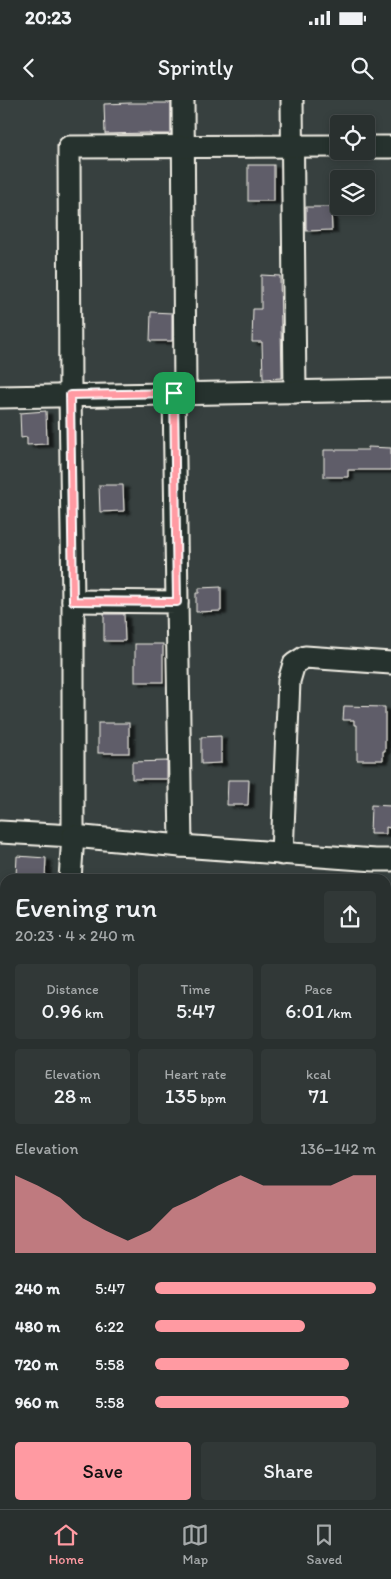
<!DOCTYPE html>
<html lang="en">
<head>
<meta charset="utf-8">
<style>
	body { margin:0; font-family:Itim,sans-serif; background:#313837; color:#f1f3f6; height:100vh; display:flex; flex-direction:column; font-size:19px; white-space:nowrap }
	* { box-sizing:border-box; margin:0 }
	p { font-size:16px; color:#a5a9aa }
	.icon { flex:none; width:28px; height:28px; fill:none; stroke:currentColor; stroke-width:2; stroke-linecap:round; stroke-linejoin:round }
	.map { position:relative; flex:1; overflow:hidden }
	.details { position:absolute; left:0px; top:774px; width:391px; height:636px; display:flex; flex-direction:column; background:#29302f; border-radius:15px 15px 0 0; box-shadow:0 2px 8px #0003,0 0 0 1px #454b4b }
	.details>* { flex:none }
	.controls { position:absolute; left:330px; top:15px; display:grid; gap:10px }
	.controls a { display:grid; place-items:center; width:45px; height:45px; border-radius:5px; background:#29302f; box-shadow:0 2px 8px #0003,0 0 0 1px #454b4b; font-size:25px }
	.pin { position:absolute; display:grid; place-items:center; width:42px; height:42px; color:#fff; margin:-21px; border-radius:10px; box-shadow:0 2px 8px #0006 }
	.round { display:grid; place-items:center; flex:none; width:52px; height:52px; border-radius:5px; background:#313837 }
	.overview { display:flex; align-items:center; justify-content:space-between; height:85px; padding:0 15px }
	h1 { font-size:28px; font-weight:600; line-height:38px }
	.stats { display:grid; grid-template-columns:repeat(3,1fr); gap:8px; height:85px; padding:5px 15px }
	.stats div { display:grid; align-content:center; border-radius:5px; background:#313837; text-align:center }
	.stats b { font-size:21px; font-weight:600 }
	.stats small { font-size:14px; font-weight:400 }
	.stats p { font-size:14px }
	.chart { height:140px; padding:10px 15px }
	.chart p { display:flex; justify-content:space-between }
	.chart svg { width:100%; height:90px; margin-top:5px; fill:#ff9aa2; opacity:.7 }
	.button { display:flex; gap:10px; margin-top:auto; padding:10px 15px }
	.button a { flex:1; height:58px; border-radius:5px; background:#ff9aa2; color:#111; font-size:20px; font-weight:600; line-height:58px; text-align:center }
	.button a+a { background:#313837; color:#f1f3f6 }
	ul { padding:0 15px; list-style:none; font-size:16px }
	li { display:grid; grid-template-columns:80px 60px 1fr; align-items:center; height:38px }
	li i { height:12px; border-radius:6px; background:#ff9aa2 }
	.status { display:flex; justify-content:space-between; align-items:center; height:35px; padding:0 25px; background:#29302f; direction:ltr }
	.status svg { height:14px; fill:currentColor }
	header { display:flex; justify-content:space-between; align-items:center; height:65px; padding:0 15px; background:#29302f; font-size:22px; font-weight:600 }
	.tabs { display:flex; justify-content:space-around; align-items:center; height:70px; border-top:1px solid #454b4b; background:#29302f; font-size:14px; color:#a5a9aa }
	.tabs a { display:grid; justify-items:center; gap:2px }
	.tabs .active { color:#ff9aa2 }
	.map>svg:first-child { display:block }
	.building { fill:#5f5d69; stroke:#f4f1e8; filter:url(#shadow) }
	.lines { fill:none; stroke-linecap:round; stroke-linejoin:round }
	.minor-casing { stroke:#f4f1e8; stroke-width:25 }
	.minor { stroke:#26332d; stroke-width:21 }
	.route-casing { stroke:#fff; stroke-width:10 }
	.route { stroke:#ff9aa2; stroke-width:6 }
</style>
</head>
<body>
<div class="status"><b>20:23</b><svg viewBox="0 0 49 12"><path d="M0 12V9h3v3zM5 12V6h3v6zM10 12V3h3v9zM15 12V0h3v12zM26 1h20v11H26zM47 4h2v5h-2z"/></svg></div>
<header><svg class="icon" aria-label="back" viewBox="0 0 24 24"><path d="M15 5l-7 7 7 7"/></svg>Sprintly<svg class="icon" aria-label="search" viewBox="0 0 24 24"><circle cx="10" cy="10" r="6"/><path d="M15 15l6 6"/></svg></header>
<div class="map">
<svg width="391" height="1409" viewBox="0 0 391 1409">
	<defs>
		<filter id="shadow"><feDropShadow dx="5.5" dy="3" stdDeviation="1" flood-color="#0009"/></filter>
	</defs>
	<rect width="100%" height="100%" fill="#37403f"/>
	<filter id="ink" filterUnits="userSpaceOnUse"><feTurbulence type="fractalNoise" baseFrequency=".02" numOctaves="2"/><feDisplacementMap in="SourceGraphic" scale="10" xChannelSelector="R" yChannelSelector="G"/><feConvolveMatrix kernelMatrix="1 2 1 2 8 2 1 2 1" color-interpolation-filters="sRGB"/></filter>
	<g filter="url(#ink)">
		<g class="building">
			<polygon points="130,3 171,3 171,34 150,34 150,33 105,34 104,4"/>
			<rect x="248" y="65" width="26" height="36"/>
			<polygon points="306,107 331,107 332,130 306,131"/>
			<polygon points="261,175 280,176 282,278 263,279 262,242 252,242 253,209 261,209"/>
			<polygon points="151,212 172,213 172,241 150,241"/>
			<polygon points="46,311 47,344 27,345 27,337 21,338 20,313"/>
			<polygon points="368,347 391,348 391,370 348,370 348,377 324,377 324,350 368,350"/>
			<polygon points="99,385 123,385 124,411 100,412"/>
			<polygon points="221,487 221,511 196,512 196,493 199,493 199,488"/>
			<polygon points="104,514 124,514 125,541 104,541"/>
			<rect x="135" y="544" width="28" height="38"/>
			<polygon points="344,606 385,607 385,651 383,651 383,660 357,660 357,625 354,625 354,620 343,620"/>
			<rect x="98" y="623" width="31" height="30"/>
			<polygon points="221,636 221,663 201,664 201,637"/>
			<polygon points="167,661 167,679 132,679 132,662"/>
			<polygon points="228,680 249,680 248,705 227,705"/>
			<polygon points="371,705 391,706 390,728 386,727 386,734 370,734"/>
			<polygon points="17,756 46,758 45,779 21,779 21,777 16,776"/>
		</g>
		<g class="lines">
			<defs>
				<g id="minor">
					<polyline points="183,0 185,293"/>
					<polyline points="292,0 295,292"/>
					<polyline points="366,47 391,47"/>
					<polyline points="174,293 177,502"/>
					<polyline points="0,297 391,290"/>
					<polyline points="73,501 177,502 181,746"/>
					<polyline points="0,732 73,736 73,501 70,295 69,47 339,46"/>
					<polyline points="282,754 289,581 294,564 305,557 391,563"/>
					<polyline points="70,779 73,736 181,746 375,760 391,760"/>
					<polyline points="257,1405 391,1407"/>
					<polyline points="24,1409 24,1405"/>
				</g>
			</defs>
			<use href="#minor" class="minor-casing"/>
			<use href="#minor" class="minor"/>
		</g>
	</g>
	<g class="lines" filter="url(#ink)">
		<defs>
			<polygon id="route" points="174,293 177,502 73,501 70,295"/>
		</defs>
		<use href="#route" class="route-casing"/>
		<use href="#route" class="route"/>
	</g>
</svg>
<div class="controls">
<a><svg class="icon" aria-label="locate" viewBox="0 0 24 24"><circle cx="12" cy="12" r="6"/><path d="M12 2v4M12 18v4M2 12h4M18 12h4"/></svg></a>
<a><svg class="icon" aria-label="layers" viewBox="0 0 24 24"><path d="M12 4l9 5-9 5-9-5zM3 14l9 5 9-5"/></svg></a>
</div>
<div class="pin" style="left:174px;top:293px;background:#1e9e55"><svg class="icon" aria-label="arrive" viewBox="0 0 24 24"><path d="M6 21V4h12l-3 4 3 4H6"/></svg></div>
<section class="details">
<div class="overview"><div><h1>Evening run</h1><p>20:23 · 4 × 240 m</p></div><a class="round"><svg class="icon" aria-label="share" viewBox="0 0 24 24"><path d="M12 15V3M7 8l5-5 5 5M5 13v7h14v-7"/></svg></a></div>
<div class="stats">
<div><p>Distance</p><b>0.96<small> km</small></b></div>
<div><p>Time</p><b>5:47</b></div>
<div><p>Pace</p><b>6:01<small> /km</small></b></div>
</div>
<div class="stats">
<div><p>Elevation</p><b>28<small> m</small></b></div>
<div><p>Heart rate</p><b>135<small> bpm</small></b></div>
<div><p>kcal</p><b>71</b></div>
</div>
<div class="chart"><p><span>Elevation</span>136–142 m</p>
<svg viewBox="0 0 160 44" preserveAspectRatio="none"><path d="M0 44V6L10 11L20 17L30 27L40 33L50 38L60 33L70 22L80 17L90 11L100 6L110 11L120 11L130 11L140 11L150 6L160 6V44z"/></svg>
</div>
<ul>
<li><b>240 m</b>5:47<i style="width:100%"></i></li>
<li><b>480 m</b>6:22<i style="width:68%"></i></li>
<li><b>720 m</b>5:58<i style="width:88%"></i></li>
<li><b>960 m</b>5:58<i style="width:88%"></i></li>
</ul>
<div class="button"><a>Save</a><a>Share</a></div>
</section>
</div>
<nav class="tabs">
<a class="active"><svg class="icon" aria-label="home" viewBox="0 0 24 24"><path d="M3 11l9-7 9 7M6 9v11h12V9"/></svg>Home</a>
<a><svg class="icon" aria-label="map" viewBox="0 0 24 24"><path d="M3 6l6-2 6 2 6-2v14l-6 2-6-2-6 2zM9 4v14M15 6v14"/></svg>Map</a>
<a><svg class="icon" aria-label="saved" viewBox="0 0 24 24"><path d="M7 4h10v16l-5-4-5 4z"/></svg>Saved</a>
</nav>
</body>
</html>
